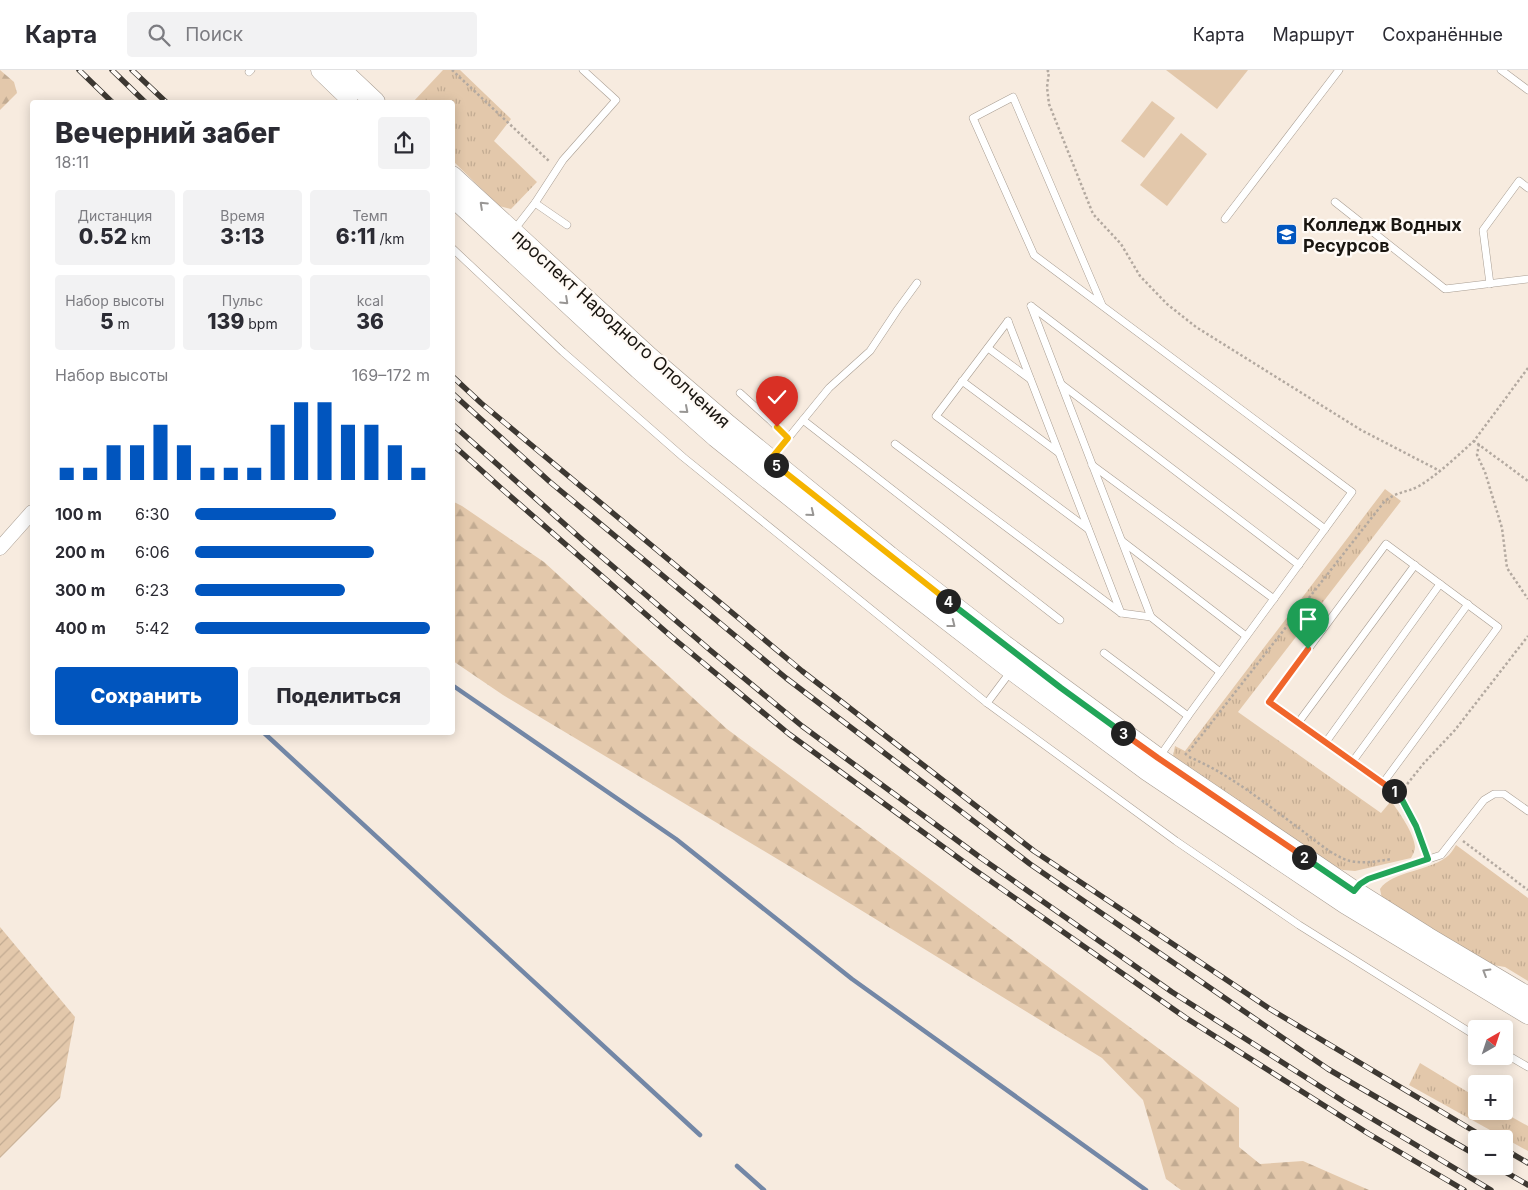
<!DOCTYPE html>
<html lang="ru">
<head>
<meta charset="utf-8">
<style>
	body { margin:0; font-family:Inter,sans-serif; background:#f2f2f3; color:#2b2b33; height:100vh; display:flex; flex-direction:column; font-size:19px; white-space:nowrap }
	* { box-sizing:border-box; margin:0 }
	p { font-size:16px; color:#7c7c81 }
	.icon { flex:none; width:28px; height:28px; fill:none; stroke:currentColor; stroke-width:2; stroke-linecap:round; stroke-linejoin:round }
	.map { position:relative; flex:1; overflow:hidden }
	.sheet { position:absolute; left:30px; top:30px; width:425px; height:635px; display:flex; flex-direction:column; background:#fff; border-radius:5px; box-shadow:0 2px 12px #0003 }
	.sheet>* { flex:none }
	.needle { width:32px; rotate:39deg }
	.controls { position:absolute; left:1468px; top:950px; display:grid; gap:10px }
	.controls a { display:grid; place-items:center; width:45px; height:45px; border-radius:5px; background:#fff; box-shadow:0 2px 12px #0003; font-size:25px }
	.pin { position:absolute; display:grid; place-items:center; width:42px; height:42px; color:#fff; margin:-51px -21px; border-radius:50% 50% 50% 0; rotate:-45deg; box-shadow:0 0 5px #0007 }
	.pin .icon { rotate:45deg }
	.km { position:absolute; width:25px; height:25px; margin:-12px; border-radius:50%; background:#222; color:#fff; font-size:14px; line-height:25px; text-align:center }
	.round { display:grid; place-items:center; flex:none; width:52px; height:52px; border-radius:5px; background:#f2f2f3 }
	.summary { display:flex; align-items:center; justify-content:space-between; height:85px; padding:0 25px }
	h1 { font-size:28px; font-weight:800; line-height:38px }
	.metrics { display:grid; grid-template-columns:repeat(3,1fr); gap:8px; height:85px; padding:5px 25px }
	.metrics div { display:grid; align-content:center; border-radius:5px; background:#f2f2f3; text-align:center }
	.metrics b { font-size:21px; font-weight:800 }
	.metrics small { font-size:14px; font-weight:400 }
	.metrics p { font-size:14px }
	.chart { height:140px; padding:10px 25px }
	.chart p { display:flex; justify-content:space-between }
	.chart svg { width:100%; height:90px; margin-top:5px; stroke:#0155be; stroke-width:6 }
	.action { display:flex; gap:10px; margin-top:auto; padding:10px 25px }
	.action a { flex:1; height:58px; border-radius:5px; background:#0155be; color:#fff; font-size:20px; font-weight:800; line-height:58px; text-align:center }
	.action a+a { background:#f2f2f3; color:#2b2b33 }
	ul { padding:0 25px; list-style:none; font-size:16px }
	li { display:grid; grid-template-columns:80px 60px 1fr; align-items:center; height:38px }
	li i { height:12px; border-radius:6px; background:#0155be }
	header { display:flex; align-items:center; gap:30px; box-sizing:border-box; height:70px; padding:0 25px; background:#fff; border-bottom:1px solid #e1e1e2 }
	header strong { font-size:24px }
	nav { display:flex; gap:28px; margin-inline-start:auto; font-size:18px }
	.search { width:350px; height:45px; background:#f2f2f3; display:flex; align-items:center; gap:12px; box-sizing:border-box; padding:0 18px; border-radius:5px; color:#7c7c81; font-size:19px }
	.map>svg:first-child { display:block }
	.grass { fill:url(#grass-tufts) }
	.forest { fill:url(#forest-firs) }
	.garden { fill:url(#garden-furrows) }
	.pitch { fill:#e3c8ab }
	.lines { fill:none; stroke-linecap:round; stroke-linejoin:round }
	.stream { stroke:#7387a6; stroke-width:4.5 }
	.service-casing { stroke:#a89d92; stroke-width:8 }
	.minor-casing { stroke:#a89d92; stroke-width:15 }
	.secondary-casing { stroke:#a89d92; stroke-width:21 }
	.path { stroke:#b3a9a0; stroke-width:2.5; stroke-dasharray:2.5 2.5; stroke-linecap:butt }
	.service { stroke:#fff; stroke-width:7 }
	.minor { stroke:#fff; stroke-width:14 }
	.secondary { stroke:#fff; stroke-width:20 }
	.rail-casing { stroke:#3d3832; stroke-width:5.5 }
	.rail { stroke:#fffaf5; stroke-width:4; stroke-dasharray:11; stroke-linecap:butt }
	.oneway { stroke:#989694 }
	.split-1-casing { stroke:#fff; stroke-width:10 }
	.split-2-casing { stroke:#fff; stroke-width:10 }
	.split-3-casing { stroke:#fff; stroke-width:10 }
	.split-4-casing { stroke:#fff; stroke-width:10 }
	.split-5-casing { stroke:#fff; stroke-width:10 }
	.split-6-casing { stroke:#fff; stroke-width:10 }
	.split-1 { stroke:#f0652b; stroke-width:6 }
	.split-2 { stroke:#22a559; stroke-width:6 }
	.split-3 { stroke:#f0652b; stroke-width:6 }
	.split-4 { stroke:#22a559; stroke-width:6 }
	.split-5 { stroke:#f5b400; stroke-width:6 }
	.split-6 { stroke:#f5b400; stroke-width:6 }
	.labels { text-anchor:middle; stroke-width:4.5; stroke-linejoin:round; paint-order:stroke }
	.poi-label { font-size:18px; font-weight:bold; fill:#1a1611; stroke:#fffaf5; text-anchor:start }
	.street-label { font-size:18px; fill:#1a1611; stroke:#fffaf5 }
</style>
</head>
<body>
<header>
<strong>Карта</strong>
<div class="search"><svg class="icon" aria-label="search" viewBox="0 0 24 24"><circle cx="10" cy="10" r="6"/><path d="M15 15l6 6"/></svg>Поиск</div>
<nav><a>Карта</a><a>Маршрут</a><a>Сохранённые</a></nav>
</header>
<div class="map">
<svg width="1528" height="1120" viewBox="0 0 1528 1120">
	<defs>
		<pattern id="grass-tufts" width="24" height="20" patternUnits="userSpaceOnUse" patternTransform="scale(1.25)"><rect width="24" height="20" fill="#e3c8ab"/><path d="M3 7l-1-3M5 7V3M7 7l1-3M15 17l-1-3M17 17v-4M19 17l1-3" fill="none" stroke="#c2ab92"/></pattern>
		<pattern id="forest-firs" width="22" height="20" patternUnits="userSpaceOnUse" patternTransform="scale(1.25)"><rect width="22" height="20" fill="#e3c8ab"/><path d="M5 1l3.5 6h-7zM16 11l3.5 6h-7z" fill="#c2ab92"/></pattern>
		<pattern id="garden-furrows" width="10" height="10" patternUnits="userSpaceOnUse" patternTransform="scale(1.25)"><rect width="10" height="10" fill="#e3c8ab"/><path d="M-1 1l2-2M0 10L10 0M9 11l2-2" fill="none" stroke="#c2ab92"/></pattern>
	</defs>
	<rect width="100%" height="100%" fill="#f7ebdf"/>
	<g class="grass">
		<polygon points="443,0 460,0 511,49 494,71 537,112 511,139 499,136 453,91 452,32 413,32"/>
		<path d="M1385 419 1401 431 1238 642 1381 743 1391 731C1399 742 1414 763 1415 777 1415 781 1413 784 1411 788L1355 801 1343 800 1334 797 1175 691 1173 686 1175 676 1185 681Z"/>
		<path d="M1456 775 1528 828V911L1505 897 1487 894 1382 829 1380 819C1392 801 1432 801 1449 785 1452 782 1454 778 1456 775Z"/>
		<polygon points="1420,993 1476,1027 1476,1041 1501,1041 1528,1056 1528,1081 1409,1015"/>
	</g>
	<g class="forest">
		<polygon points="0,0 14,12 17,23 0,40"/>
		<polygon points="452,431 462,436 544,492 727,659 1239,1038 1239,1077 1260,1094 1303,1091 1369,1120 1181,1120 1166,1109 1143,1030 1102,988 789,796 503,625 453,591"/>
	</g>
	<polygon class="garden" points="0,857 75,947 60,1028 0,1088"/>
	<g class="pitch">
		<polygon points="1166,0 1248,0 1217,39"/>
		<polygon points="1152,31 1175,48 1144,88 1121,71"/>
		<polygon points="1181,63 1207,84 1167,136 1140,115"/>
	</g>
	<g class="lines">
		<g class="stream">
			<polyline points="452,615 676,769 852,909 1146,1120"/>
			<polyline points="263,662 700,1065"/>
			<polyline points="737,1096 764,1120"/>
		</g>
		<defs>
			<g id="service">
				<polyline points="1501,0 1528,20"/>
				<polyline points="249,2 251,0"/>
				<polyline points="1335,132 1445,219 1528,209"/>
				<polyline points="535,133 567,155"/>
				<polyline points="1225,149 1339,0"/>
				<polyline points="514,160 535,133 563,90 616,30 583,0"/>
				<polyline points="452,178 563,282 683,387 987,633 1176,771 1299,855 1476,966"/>
				<polyline points="1490,214 1483,160 1519,111 1528,118"/>
				<polyline points="1102,235 1013,27 973,48 1034,185 1352,422 1188,646"/>
				<polyline points="1031,236 1151,547 1220,602"/>
				<polyline points="1031,236 1325,459"/>
				<polyline points="1008,251 1121,543"/>
				<polyline points="1008,251 936,346 1088,459"/>
				<polyline points="988,278 1030,309"/>
				<polyline points="962,311 1059,383"/>
				<polyline points="1061,314 1299,495"/>
				<polyline points="740,323 770,350 788,368"/>
				<polyline points="803,350 1060,550"/>
				<polyline points="895,374 1121,543 1151,547"/>
				<polyline points="772,388 829,318 870,281 898,239 917,213"/>
				<polyline points="1092,395 1274,529"/>
				<polyline points="1122,471 1246,566"/>
				<polyline points="1104,583 1188,646 1160,686"/>
				<polyline points="987,633 1011,601"/>
				<polyline points="1298,653 1415,495"/>
				<polyline points="1326,672 1440,514"/>
				<polyline points="1353,691 1468,534"/>
				<polyline points="1383,713 1498,557 1386,474 1269,632 1397,723 1416,756 1428,789"/>
				<polyline points="1355,821 1360,814 1368,809 1441,785 1484,730 1494,724 1504,724 1528,741"/>
				<polyline points="1504,983 1528,997"/>
			</g>
			<polyline id="minor" points="0,478 32,442"/>
			<g id="secondary">
				<polyline points="321,0 348,26"/>
				<polyline points="341,0 375,32"/>
				<polyline points="452,106 649,287 728,355 889,486 1004,575 1158,688 1354,821 1427,867 1528,927"/>
				<polyline points="452,126 639,299 716,367 880,498 1012,600 1148,701 1346,834 1528,944"/>
			</g>
		</defs>
		<use href="#service" class="service-casing"/>
		<use href="#minor" class="minor-casing"/>
		<use href="#secondary" class="secondary-casing"/>
		<g class="path">
			<polyline points="452,0 550,92"/>
			<polyline points="1047,0 1049,2 1047,17 1049,34 1093,144 1121,174 1140,206 1167,234 1196,257 1361,360 1440,401"/>
			<polyline points="1528,298 1474,371 1528,411"/>
			<polyline points="1479,374 1477,385 1485,402 1502,458 1507,498 1528,529"/>
			<path d="M1185 685 1190 680 1384 432C1397 421 1406 423 1419 416 1439 404 1457 386 1474 371"/>
			<path d="M1189 687C1228 703 1262 731 1296 756 1310 766 1333 787 1350 791 1365 794 1378 791 1392 789"/>
			<polyline points="1404,718 1424,693 1455,660 1528,566"/>
			<polyline points="1463,771 1528,820"/>
		</g>
		<use href="#service" class="service"/>
		<use href="#minor" class="minor"/>
		<use href="#secondary" class="secondary"/>
		<defs>
			<g id="rail">
				<polyline points="79,0 112,32"/>
				<polyline points="112,0 145,32"/>
				<polyline points="132,0 166,32"/>
				<polyline points="452,306 481,333 802,601 1034,781 1270,939 1487,1069"/>
				<polyline points="452,323 550,412 786,608 1030,794 1328,999 1476,1085"/>
				<polyline points="452,354 588,475 710,580 802,656 981,788 1172,922 1346,1033 1491,1120"/>
				<polyline points="452,374 502,419 673,568 789,664 972,798 1186,948 1369,1064 1464,1120"/>
				<polyline points="1504,1079 1528,1093"/>
				<polyline points="1495,1096 1528,1115"/>
			</g>
		</defs>
		<use href="#rail" class="rail-casing"/>
		<use href="#rail" class="rail"/>
	</g>
	<defs><path id="oneway-chevron" d="M-2-3.5L2.5 0L-2 3.5" fill="none" stroke-width="1.6" stroke-linecap="round" stroke-linejoin="round" transform="scale(1.25)"/></defs>
	<g class="oneway">
		<use href="#oneway-chevron" transform="translate(483 135) rotate(-137)"/>
		<use href="#oneway-chevron" transform="translate(565 231) rotate(43)"/>
		<use href="#oneway-chevron" transform="translate(685 340) rotate(41)"/>
		<use href="#oneway-chevron" transform="translate(811 443) rotate(39)"/>
		<use href="#oneway-chevron" transform="translate(952 554) rotate(38)"/>
		<use href="#oneway-chevron" transform="translate(1486 902) rotate(-149)"/>
	</g>
	<g class="lines">
		<defs>
			<polyline id="split-1" points="1308,579 1269,632 1394,721"/>
			<polyline id="split-2" points="1304,787 1354,821 1360,814 1368,809 1428,789 1416,756 1399,724 1394,721"/>
			<polyline id="split-3" points="1123,663 1158,688 1304,787"/>
			<polyline id="split-4" points="948,531 1061,618 1123,663"/>
			<polyline id="split-5" points="776,395 948,531"/>
			<polyline id="split-6" points="776,395 770,390 788,368 777,357"/>
		</defs>
		<use href="#split-1" class="split-1-casing"/>
		<use href="#split-2" class="split-2-casing"/>
		<use href="#split-3" class="split-3-casing"/>
		<use href="#split-4" class="split-4-casing"/>
		<use href="#split-5" class="split-5-casing"/>
		<use href="#split-6" class="split-6-casing"/>
		<use href="#split-1" class="split-1"/>
		<use href="#split-2" class="split-2"/>
		<use href="#split-3" class="split-3"/>
		<use href="#split-4" class="split-4"/>
		<use href="#split-5" class="split-5"/>
		<use href="#split-6" class="split-6"/>
	</g>
	<defs>
		<symbol id="university-square" viewBox="-11 -11 22 22"><rect x="-9" y="-9" width="18" height="18" rx="4" fill="#0155be" stroke="#fffaf5"/><path d="M0-5L7-2L0 1L-7-2ZM-4 1L0 2.5L4 1V4Q0 6-4 4Z" fill="#fff"/></symbol>
	</defs>
	<g fill-rule="evenodd">
		<use href="#university-square" x="1274" y="152" width="25" height="25"/>
	</g>
	<g class="labels">
		<g class="poi-label">
			<text x="1303" y="161">Колледж Водных<tspan x="1303" dy="21">Ресурсов</tspan></text>
		</g>
		<g class="street-label">
			<text transform="translate(621 259) rotate(42)" y="6">проспект Народного Ополчения</text>
		</g>
	</g>
</svg>
<div class="controls">
<a><svg class="needle" viewBox="-14 -14 28 28"><path d="M0-13l5 13h-10z" fill="#e53935"/><path d="M0 13l5-13h-10z" fill="#7c7c81"/></svg></a>
<a>+</a>
<a>−</a>
</div>
<div class="pin" style="left:1308px;top:579px;background:#1e9e55"><svg class="icon" aria-label="arrive" viewBox="0 0 24 24"><path d="M6 21V4h12l-3 4 3 4H6"/></svg></div>
<div class="pin" style="left:777px;top:357px;background:#d93025"><svg class="icon" aria-label="check" viewBox="0 0 24 24"><path d="M5 12l5 5 9-10"/></svg></div>
<b class="km" style="left:1394px;top:721px">1</b>
<b class="km" style="left:1304px;top:787px">2</b>
<b class="km" style="left:1123px;top:663px">3</b>
<b class="km" style="left:948px;top:531px">4</b>
<b class="km" style="left:776px;top:395px">5</b>
<section class="sheet">
<div class="summary"><div><h1>Вечерний забег</h1><p>18:11</p></div><a class="round"><svg class="icon" aria-label="share" viewBox="0 0 24 24"><path d="M12 15V3M7 8l5-5 5 5M5 13v7h14v-7"/></svg></a></div>
<div class="metrics">
<div><p>Дистанция</p><b>0.52<small> km</small></b></div>
<div><p>Время</p><b>3:13</b></div>
<div><p>Темп</p><b>6:11<small> /km</small></b></div>
</div>
<div class="metrics">
<div><p>Набор высоты</p><b>5<small> m</small></b></div>
<div><p>Пульс</p><b>139<small> bpm</small></b></div>
<div><p>kcal</p><b>36</b></div>
</div>
<div class="chart"><p><span>Набор высоты</span>169–172 m</p>
<svg viewBox="0 0 160 44" preserveAspectRatio="none"><path d="M5 44V38M15 44V38M25 44V27M35 44V27M45 44V17M55 44V27M65 44V38M75 44V38M85 44V38M95 44V17M105 44V6M115 44V6M125 44V17M135 44V17M145 44V27M155 44V38"/></svg>
</div>
<ul>
<li><b>100 m</b>6:30<i style="width:60%"></i></li>
<li><b>200 m</b>6:06<i style="width:76%"></i></li>
<li><b>300 m</b>6:23<i style="width:64%"></i></li>
<li><b>400 m</b>5:42<i style="width:100%"></i></li>
</ul>
<div class="action"><a>Сохранить</a><a>Поделиться</a></div>
</section>
</div>
</body>
</html>
